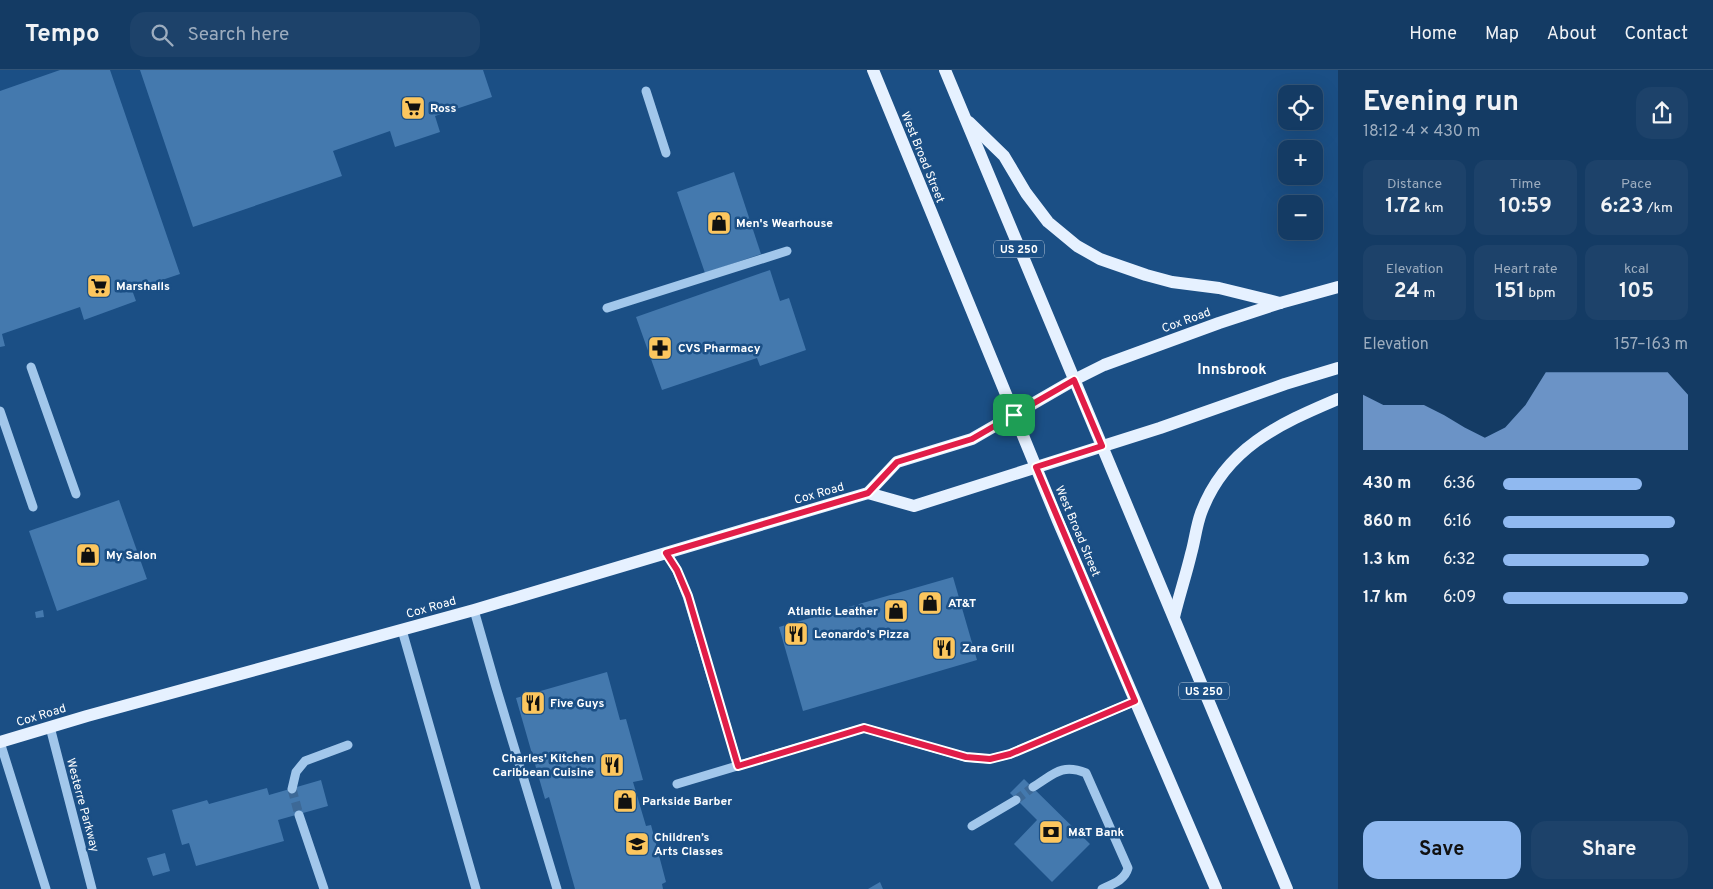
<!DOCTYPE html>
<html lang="en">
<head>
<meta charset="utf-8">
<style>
	body { margin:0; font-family:Overpass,sans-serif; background:#1d426a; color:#f1f3f6; height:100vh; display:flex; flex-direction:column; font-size:19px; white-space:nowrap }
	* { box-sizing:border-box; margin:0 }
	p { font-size:16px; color:#9dadbf }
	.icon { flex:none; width:28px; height:28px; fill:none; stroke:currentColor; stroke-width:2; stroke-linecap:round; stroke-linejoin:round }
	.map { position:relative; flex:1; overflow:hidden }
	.side { display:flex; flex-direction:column; background:#143b64; width:375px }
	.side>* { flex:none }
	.buttons { position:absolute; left:1278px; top:15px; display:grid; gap:10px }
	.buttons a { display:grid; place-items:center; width:45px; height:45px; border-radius:10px; background:#143b64; box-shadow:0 5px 20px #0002,0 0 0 1px #335578; font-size:25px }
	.pin { position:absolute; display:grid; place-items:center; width:42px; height:42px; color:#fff; margin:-21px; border-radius:10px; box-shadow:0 2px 8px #0006 }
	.round { display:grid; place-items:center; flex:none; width:52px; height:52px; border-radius:15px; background:#1d426a }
	.summary { display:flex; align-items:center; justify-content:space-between; height:85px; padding:0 25px }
	h1 { font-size:28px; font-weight:700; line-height:38px }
	.figures { display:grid; grid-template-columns:repeat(3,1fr); gap:8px; height:85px; padding:5px 25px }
	.figures div { display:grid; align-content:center; border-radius:12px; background:#1d426a; text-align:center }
	.figures b { font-size:21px; font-weight:700 }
	.figures small { font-size:14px; font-weight:400 }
	.figures p { font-size:14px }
	.chart { height:140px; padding:10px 25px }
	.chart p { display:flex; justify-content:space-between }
	.chart svg { width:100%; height:90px; margin-top:5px; fill:#90b9f0; opacity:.7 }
	.cta { display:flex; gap:10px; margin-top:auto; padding:10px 25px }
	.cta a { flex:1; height:58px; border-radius:15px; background:#90b9f0; color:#111; font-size:20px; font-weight:700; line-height:58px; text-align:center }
	.cta a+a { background:#1d426a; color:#f1f3f6 }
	ul { padding:0 25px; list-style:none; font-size:16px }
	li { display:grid; grid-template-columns:80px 60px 1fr; align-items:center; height:38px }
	li i { height:12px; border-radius:6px; background:#90b9f0 }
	header { display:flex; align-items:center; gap:30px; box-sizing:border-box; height:70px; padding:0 25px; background:#143b64; border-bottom:1px solid #335578 }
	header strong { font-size:24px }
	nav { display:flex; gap:28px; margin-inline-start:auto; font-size:18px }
	.search { width:350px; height:45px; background:#1d426a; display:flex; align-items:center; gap:12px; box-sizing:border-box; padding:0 18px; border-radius:15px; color:#9dadbf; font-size:19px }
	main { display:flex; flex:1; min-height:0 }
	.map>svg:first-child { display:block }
	.building { fill:#4479ae }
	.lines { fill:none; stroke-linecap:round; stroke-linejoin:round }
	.minor-tunnel { stroke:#3d6997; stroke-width:9; stroke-dasharray:9 4.5; stroke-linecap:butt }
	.minor { stroke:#a2c7eb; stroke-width:9 }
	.major { stroke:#e6f1ff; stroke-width:12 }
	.route-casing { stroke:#fff; stroke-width:10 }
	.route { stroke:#e11d48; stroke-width:6 }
	.labels { text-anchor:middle; stroke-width:5; stroke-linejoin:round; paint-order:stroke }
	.shield { fill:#1b4f85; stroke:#bbcada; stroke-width:1 }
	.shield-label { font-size:11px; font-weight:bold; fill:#fff }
	.poi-label { font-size:12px; font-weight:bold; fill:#fff; stroke:#1b4f85; text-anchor:start }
	.street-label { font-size:12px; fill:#fff; stroke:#1b4f85 }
	.quarter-label { font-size:15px; font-weight:bold; fill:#fff; stroke:#1b4f85 }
</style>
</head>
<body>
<header>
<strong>Tempo</strong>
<div class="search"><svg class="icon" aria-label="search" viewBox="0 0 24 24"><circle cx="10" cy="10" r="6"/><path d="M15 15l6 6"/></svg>Search here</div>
<nav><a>Home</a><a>Map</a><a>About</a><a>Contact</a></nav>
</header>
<main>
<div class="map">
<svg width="1338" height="819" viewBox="0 0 1338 819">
	<rect width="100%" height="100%" fill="#1b4f85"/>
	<g class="building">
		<polygon points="60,0 110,0 180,204 132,220 136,231 84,250 80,237 2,264 5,276 0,277 0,21"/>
		<polygon points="140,0 483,0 492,27 435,46 440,62 395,77 390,61 333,81 342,106 193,157"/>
		<polygon points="734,102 761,184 705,203 677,122"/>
		<polygon points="770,200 780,231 789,228 806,280 760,296 757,288 662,320 636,247"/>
		<polygon points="119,430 147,509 57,541 29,461"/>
		<polygon points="953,507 977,590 803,641 779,557"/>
		<polygon points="43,540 44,547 36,548 35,542"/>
		<polygon points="607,602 620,650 626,649 643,710 633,712 646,756 651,755 666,812 662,814 663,819 575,819 549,727 545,729 516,628"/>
		<polygon points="1024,709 1090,774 1052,812 1014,774 1037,750 1010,723"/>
		<polygon points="321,710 328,736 278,750 284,771 196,796 189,773 182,775 172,740 207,730 209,734 267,718 269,725"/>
		<polygon points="165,783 170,801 153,806 147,788"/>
		<polygon points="880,812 883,819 868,819"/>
	</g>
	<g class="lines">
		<g class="minor-tunnel">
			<polyline points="292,719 299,745"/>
			<polyline points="1016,730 1033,717"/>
		</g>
		<g class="minor">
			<polyline points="646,21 666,83"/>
			<polyline points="607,238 787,181"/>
			<polyline points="31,297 76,424"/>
			<polyline points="0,341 33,437"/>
			<polyline points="667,483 677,501 687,526 738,695"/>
			<polyline points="474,540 496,617 557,819"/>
			<polyline points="402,560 476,819"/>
			<polyline points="50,657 92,819"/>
			<polyline points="0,672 46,819"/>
			<polyline points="677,714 864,658 965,687 990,689 1010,684 1135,631"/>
			<path d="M1033 717C1053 705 1061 693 1086 703L1128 798C1125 810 1113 814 1102 819"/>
			<polyline points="292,719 296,702 305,691 348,675"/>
			<polyline points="299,745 324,819"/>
			<polyline points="972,756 1016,730"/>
		</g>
		<g class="major">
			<polyline points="873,0 1058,451 1216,819"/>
			<polyline points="945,0 1287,819"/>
			<polyline points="969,52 1004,86 1026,123 1048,152 1077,176 1100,189 1146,205 1172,212 1219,218 1280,233"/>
			<polyline points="868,423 914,436 1160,358 1285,314 1338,298"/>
			<path d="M1174 547C1179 526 1186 505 1191 484 1195 470 1196 457 1201 443 1225 378 1279 354 1338 329"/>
			<polyline points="0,672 87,646 474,540 868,423 897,392 972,369 1074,310 1104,295 1219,253 1280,233 1338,217"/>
		</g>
	</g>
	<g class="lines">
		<defs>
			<polygon id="route" points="1074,310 1102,376 1036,397 1135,631 1010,684 990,689 966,687 864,658 738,696 688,526 677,500 666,483 868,423 897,392 972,369"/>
		</defs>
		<use href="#route" class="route-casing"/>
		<use href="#route" class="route"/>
	</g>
	<defs>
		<symbol id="supermarket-square" viewBox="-11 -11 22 22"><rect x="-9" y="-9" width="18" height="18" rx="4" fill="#fcc65e" stroke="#1b4f85"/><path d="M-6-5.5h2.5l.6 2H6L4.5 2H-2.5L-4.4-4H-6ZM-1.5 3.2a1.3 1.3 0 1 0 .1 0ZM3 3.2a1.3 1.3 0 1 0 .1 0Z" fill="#111"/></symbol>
		<symbol id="shop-square" viewBox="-11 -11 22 22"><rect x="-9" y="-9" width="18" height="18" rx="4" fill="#fcc65e" stroke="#1b4f85"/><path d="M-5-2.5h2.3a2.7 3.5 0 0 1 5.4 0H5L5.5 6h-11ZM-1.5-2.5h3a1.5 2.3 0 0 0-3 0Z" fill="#111"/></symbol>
		<symbol id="pharmacy-square" viewBox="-11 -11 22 22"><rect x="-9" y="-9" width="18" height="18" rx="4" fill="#fcc65e" stroke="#1b4f85"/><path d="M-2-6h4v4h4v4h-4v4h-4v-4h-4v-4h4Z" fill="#111"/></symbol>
		<symbol id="restaurant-square" viewBox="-11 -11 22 22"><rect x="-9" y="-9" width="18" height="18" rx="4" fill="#fcc65e" stroke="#1b4f85"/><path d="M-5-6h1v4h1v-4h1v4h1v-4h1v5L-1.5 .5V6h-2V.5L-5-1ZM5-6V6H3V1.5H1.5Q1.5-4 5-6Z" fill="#111"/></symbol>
		<symbol id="bank-square" viewBox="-11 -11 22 22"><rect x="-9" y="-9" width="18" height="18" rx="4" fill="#fcc65e" stroke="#1b4f85"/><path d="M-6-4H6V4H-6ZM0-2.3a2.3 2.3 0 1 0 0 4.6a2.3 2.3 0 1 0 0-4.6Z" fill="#111"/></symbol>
		<symbol id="school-square" viewBox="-11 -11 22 22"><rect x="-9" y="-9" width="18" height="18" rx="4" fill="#fcc65e" stroke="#1b4f85"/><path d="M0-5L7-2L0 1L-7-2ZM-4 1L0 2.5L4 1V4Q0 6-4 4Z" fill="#111"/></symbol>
	</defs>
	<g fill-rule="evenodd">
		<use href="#supermarket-square" x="399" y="24" width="28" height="28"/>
		<use href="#shop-square" x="705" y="139" width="28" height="28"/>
		<use href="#supermarket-square" x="85" y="202" width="28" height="28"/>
		<use href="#pharmacy-square" x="646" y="264" width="28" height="28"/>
		<use href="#shop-square" x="74" y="471" width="28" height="28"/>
		<use href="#shop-square" x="916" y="519" width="28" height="28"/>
		<use href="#shop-square" x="882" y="527" width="28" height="28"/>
		<use href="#restaurant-square" x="782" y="550" width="28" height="28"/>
		<use href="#restaurant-square" x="930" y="564" width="28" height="28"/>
		<use href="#restaurant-square" x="519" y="619" width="28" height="28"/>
		<use href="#restaurant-square" x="598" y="681" width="28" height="28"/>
		<use href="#shop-square" x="611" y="717" width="28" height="28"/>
		<use href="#bank-square" x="1037" y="748" width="28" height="28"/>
		<use href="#school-square" x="623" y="760" width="28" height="28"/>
	</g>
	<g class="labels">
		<g class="shield">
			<rect x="994" y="170.5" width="50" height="17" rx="4"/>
			<rect x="1179" y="612.5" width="50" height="17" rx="4"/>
		</g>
		<g class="shield-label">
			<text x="1019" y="183">US 250</text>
			<text x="1204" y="625">US 250</text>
		</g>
		<g class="poi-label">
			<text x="430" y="42">Ross</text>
			<text x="736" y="157">Men's Wearhouse</text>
			<text x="116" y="220">Marshalls</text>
			<text x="678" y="282">CVS Pharmacy</text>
			<text x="106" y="489">My Salon</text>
			<text x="948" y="537">AT&amp;T</text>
			<text x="878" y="545" text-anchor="end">Atlantic Leather</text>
			<text x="814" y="568">Leonardo's Pizza</text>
			<text x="962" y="582">Zara Grill</text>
			<text x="550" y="637">Five Guys</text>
			<text x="594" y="692" text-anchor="end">Charles' Kitchen<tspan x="594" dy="14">Caribbean Cuisine</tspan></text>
			<text x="642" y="735">Parkside Barber</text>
			<text x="1068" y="766">M&amp;T Bank</text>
			<text x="654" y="771">Children’s<tspan x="654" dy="14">Arts Classes</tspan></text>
		</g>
		<g class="street-label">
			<text transform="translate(923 87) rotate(68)" y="4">West Broad Street</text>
			<text transform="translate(1186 250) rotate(-20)" y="4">Cox Road</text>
			<text transform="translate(819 423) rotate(-16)" y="4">Cox Road</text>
			<text transform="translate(1078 461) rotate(67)" y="4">West Broad Street</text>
			<text transform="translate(431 537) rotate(-16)" y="4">Cox Road</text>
			<text transform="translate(41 645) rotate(-17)" y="4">Cox Road</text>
			<text transform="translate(83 735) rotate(75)" y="4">Westerre Parkway</text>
		</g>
		<g class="quarter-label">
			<text x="1232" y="304">Innsbrook</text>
		</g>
	</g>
</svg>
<div class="buttons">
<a><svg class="icon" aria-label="locate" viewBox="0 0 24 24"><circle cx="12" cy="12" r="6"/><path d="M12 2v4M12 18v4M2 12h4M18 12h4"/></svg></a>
<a>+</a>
<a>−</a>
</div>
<div class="pin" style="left:1014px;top:345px;background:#1e9e55"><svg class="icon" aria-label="arrive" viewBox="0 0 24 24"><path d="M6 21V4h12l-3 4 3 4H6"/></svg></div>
</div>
<section class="side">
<div class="summary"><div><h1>Evening run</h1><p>18:12 · 4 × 430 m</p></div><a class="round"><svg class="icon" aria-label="share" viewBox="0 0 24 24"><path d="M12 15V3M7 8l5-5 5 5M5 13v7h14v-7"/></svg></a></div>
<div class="figures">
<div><p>Distance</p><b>1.72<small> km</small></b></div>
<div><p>Time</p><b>10:59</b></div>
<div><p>Pace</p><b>6:23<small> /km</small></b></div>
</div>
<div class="figures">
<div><p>Elevation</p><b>24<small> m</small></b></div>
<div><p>Heart rate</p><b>151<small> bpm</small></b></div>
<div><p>kcal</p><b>105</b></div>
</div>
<div class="chart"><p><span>Elevation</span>157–163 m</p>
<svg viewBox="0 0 160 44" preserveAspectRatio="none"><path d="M0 44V17L10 22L20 22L30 22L40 27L50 33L60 38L70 33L80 22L90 6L100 6L110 6L120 6L130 6L140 6L150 6L160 17V44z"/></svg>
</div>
<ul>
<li><b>430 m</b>6:36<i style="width:75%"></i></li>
<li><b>860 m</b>6:16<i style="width:93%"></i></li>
<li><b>1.3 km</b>6:32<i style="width:79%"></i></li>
<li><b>1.7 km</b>6:09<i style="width:100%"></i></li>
</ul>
<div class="cta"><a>Save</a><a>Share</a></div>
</section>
</main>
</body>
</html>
